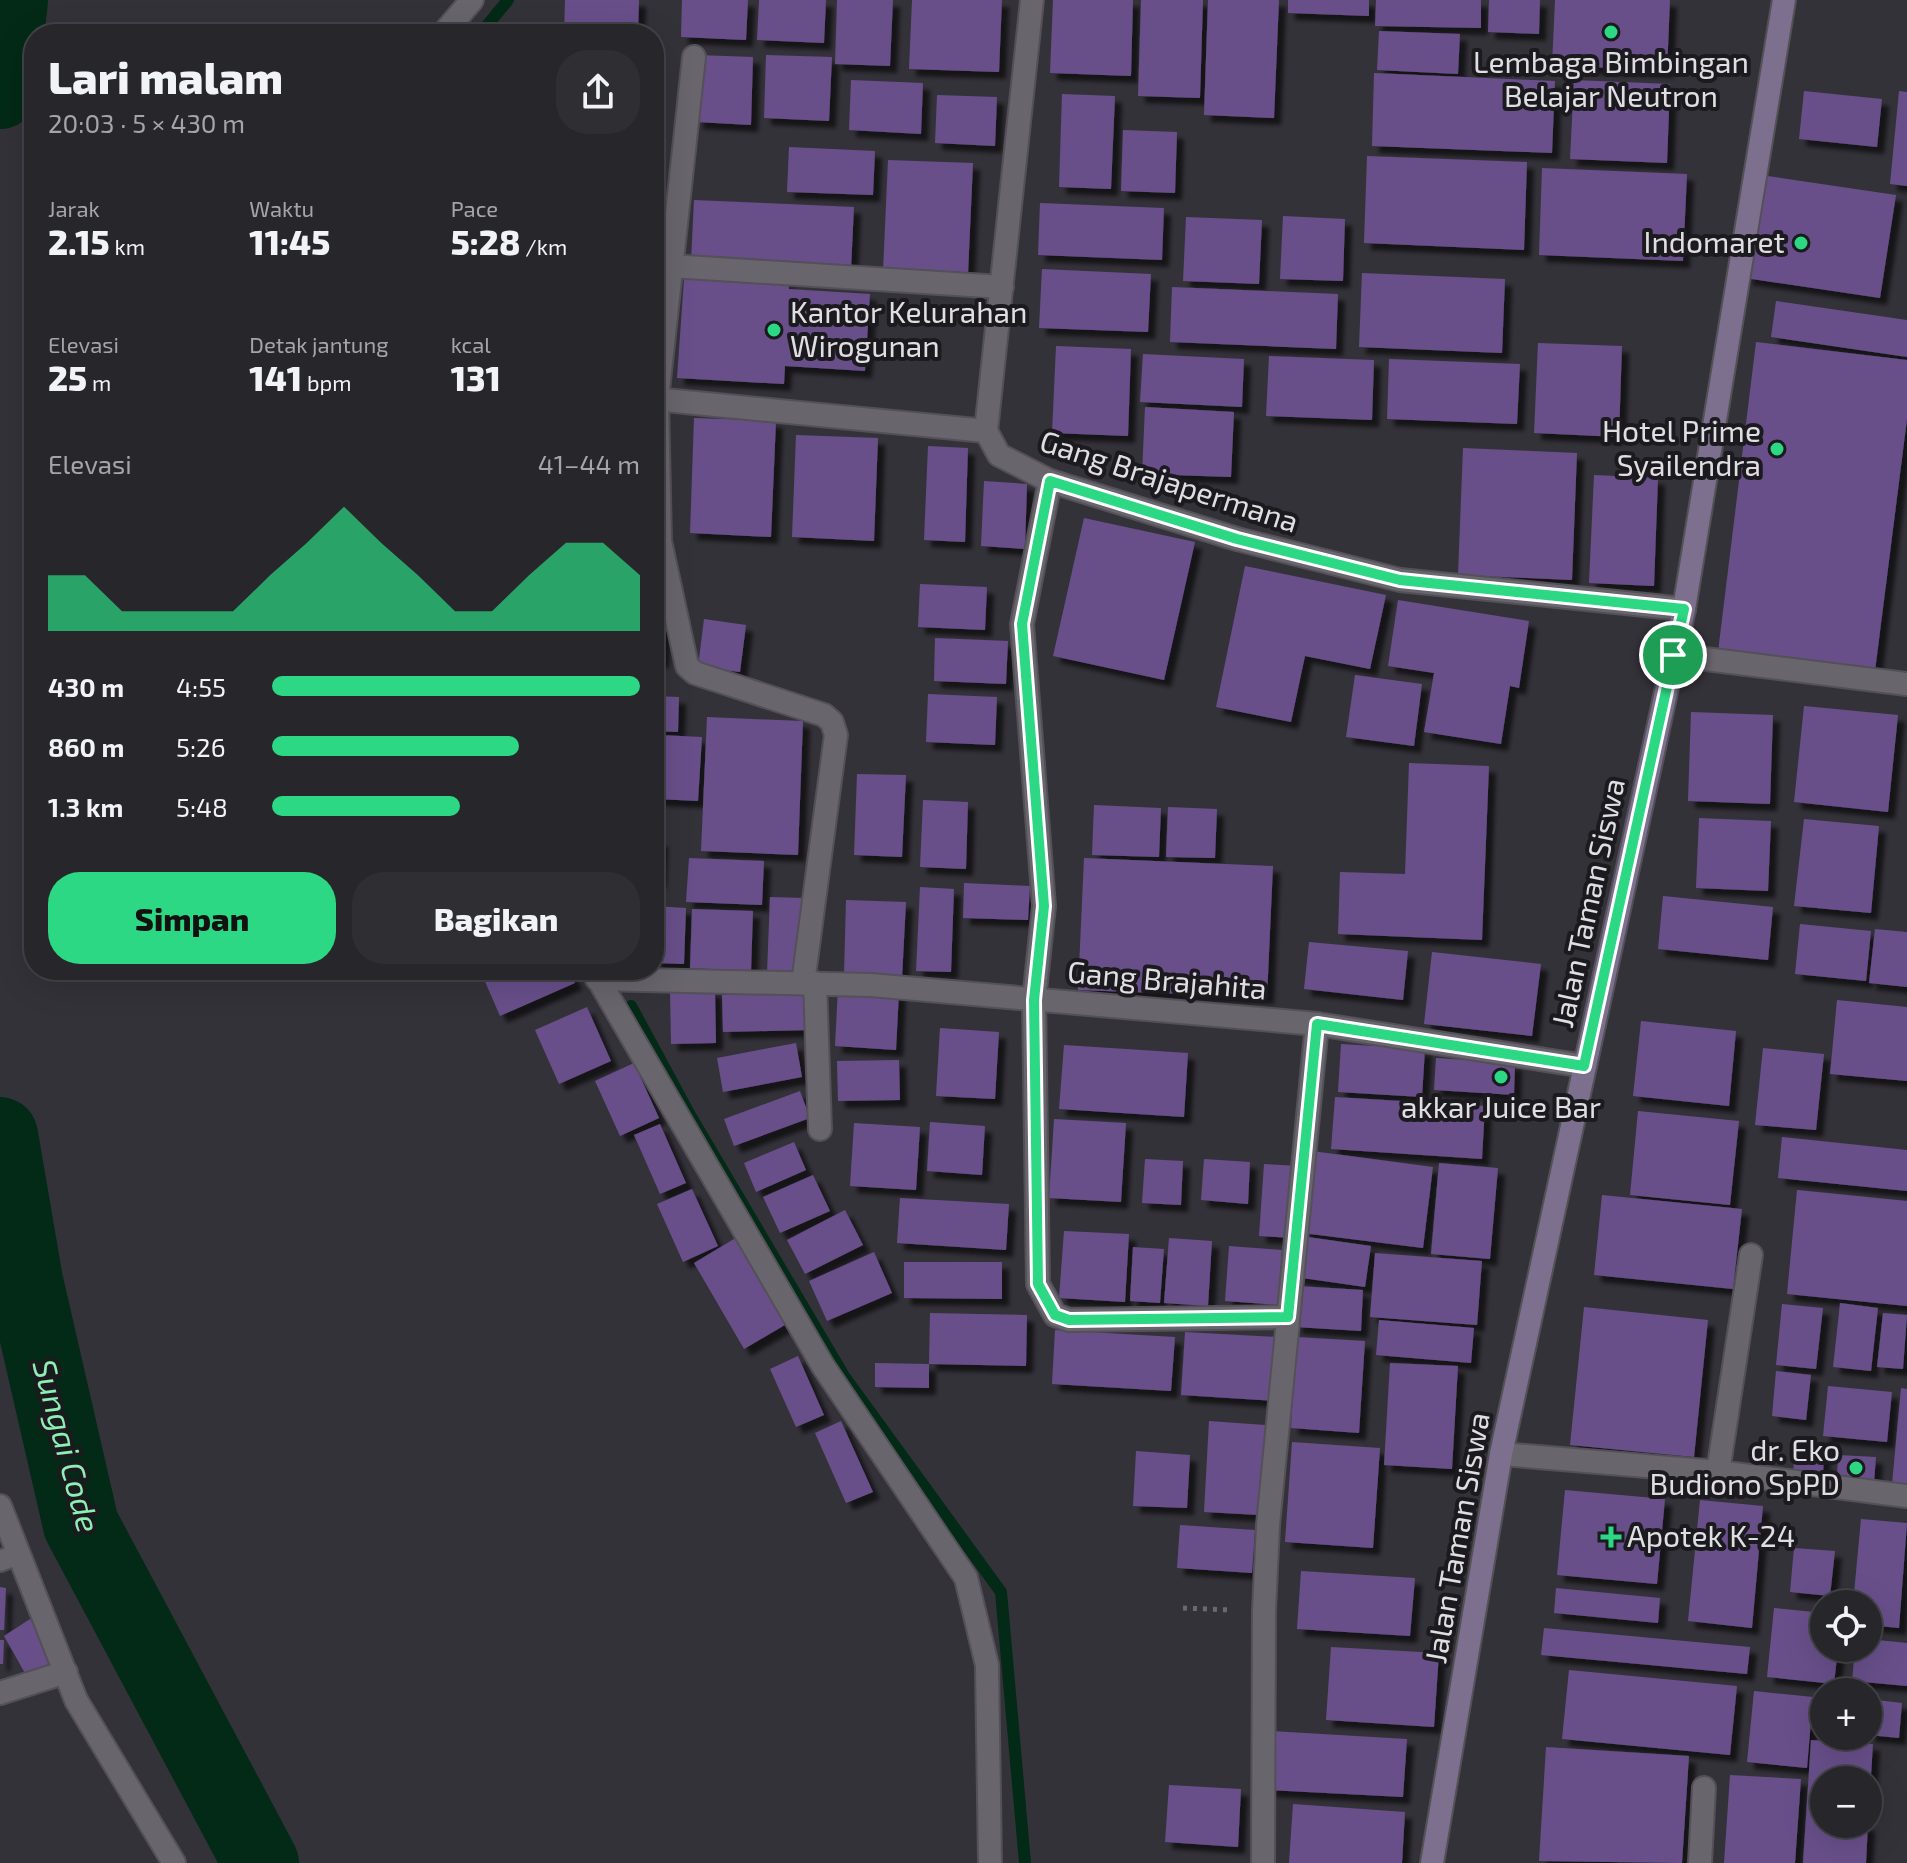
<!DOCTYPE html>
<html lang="id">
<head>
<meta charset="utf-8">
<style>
	body { margin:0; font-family:"Exo 2",sans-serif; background:#2f2e33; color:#f1f3f6; height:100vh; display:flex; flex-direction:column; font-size:30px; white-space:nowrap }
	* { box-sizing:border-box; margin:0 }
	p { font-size:26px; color:#a4a5a9 }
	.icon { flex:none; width:44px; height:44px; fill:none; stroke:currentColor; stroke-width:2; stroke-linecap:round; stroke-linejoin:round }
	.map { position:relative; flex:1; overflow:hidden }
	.sheet { position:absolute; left:24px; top:24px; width:640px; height:956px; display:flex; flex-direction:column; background:#27262b; border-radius:32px; box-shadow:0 8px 32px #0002,0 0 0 2px #434347 }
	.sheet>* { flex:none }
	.buttons { position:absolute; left:1810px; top:1590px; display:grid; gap:16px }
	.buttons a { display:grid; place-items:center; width:72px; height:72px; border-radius:50%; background:#27262b; box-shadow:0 8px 32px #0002,0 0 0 2px #434347; font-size:40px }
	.pin { position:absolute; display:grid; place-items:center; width:68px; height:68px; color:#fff; margin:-34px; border:4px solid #fff; border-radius:50%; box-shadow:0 2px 8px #0007 }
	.round { display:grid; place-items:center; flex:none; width:84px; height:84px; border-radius:32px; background:#2f2e33 }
	.headline { display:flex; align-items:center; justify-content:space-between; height:136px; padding:0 24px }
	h1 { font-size:44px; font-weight:800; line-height:60px }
	.stats { display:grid; grid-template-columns:repeat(3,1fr); gap:12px; height:136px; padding:8px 24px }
	.stats div { display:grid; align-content:center }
	.stats b { font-size:34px; font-weight:800 }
	.stats small { font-size:22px; font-weight:400 }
	.stats p { font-size:22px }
	.chart { height:224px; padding:16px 24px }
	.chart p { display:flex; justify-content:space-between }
	.chart svg { width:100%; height:144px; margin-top:8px; fill:#2cd884; opacity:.7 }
	.cta { display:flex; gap:16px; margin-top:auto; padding:16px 24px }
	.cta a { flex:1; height:92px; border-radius:32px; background:#2cd884; color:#111; font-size:32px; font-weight:800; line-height:92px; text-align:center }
	.cta a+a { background:#2f2e33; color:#f1f3f6 }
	ul { padding:0 24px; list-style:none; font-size:26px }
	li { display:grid; grid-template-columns:128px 96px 1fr; align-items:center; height:60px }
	li i { height:20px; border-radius:10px; background:#2cd884 }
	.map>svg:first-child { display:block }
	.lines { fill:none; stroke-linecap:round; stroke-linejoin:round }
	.stream { stroke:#032a16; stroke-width:12 }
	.river { stroke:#032a16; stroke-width:76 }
	.building { fill:#684f8a; filter:url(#shadow) }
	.service-casing { stroke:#535057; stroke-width:24 }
	.minor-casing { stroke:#535057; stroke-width:26 }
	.secondary-casing { stroke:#535057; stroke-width:26 }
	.path { stroke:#6b6970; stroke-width:5; stroke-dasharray:4 6; stroke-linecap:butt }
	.service { stroke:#68656d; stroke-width:20 }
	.minor { stroke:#68656d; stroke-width:22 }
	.secondary { stroke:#7c708e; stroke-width:22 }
	.route-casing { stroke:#fff; stroke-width:16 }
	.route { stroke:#2cd884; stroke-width:10 }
	.poi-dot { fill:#2cd884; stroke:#1b1a1e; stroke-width:3 }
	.labels { text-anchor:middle; stroke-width:8; stroke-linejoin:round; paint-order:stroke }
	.poi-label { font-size:30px; fill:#e0dee3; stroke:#1b1a1e; text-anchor:end }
	.street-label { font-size:30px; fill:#e0dee3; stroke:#1b1a1e }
	.water-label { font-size:32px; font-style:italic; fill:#8defb3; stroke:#1b1a1e }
</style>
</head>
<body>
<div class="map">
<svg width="1907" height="1863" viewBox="0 0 1907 1863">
	<defs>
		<filter id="shadow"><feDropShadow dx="7" dy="7" stdDeviation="2" flood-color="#0009"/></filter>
	</defs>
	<rect width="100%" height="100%" fill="#343239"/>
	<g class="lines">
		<g class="stream">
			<polyline points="480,34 508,0"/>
			<polyline points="631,1006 690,1115 844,1376 1001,1592 1025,1863"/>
		</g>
		<g class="river">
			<polyline points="0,91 10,0"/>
			<polyline points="0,1135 25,1281 81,1525 261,1863"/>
		</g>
	</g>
	<g class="building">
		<polygon points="565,0 639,0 638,34 564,34"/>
		<polygon points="682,0 748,0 746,40 681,37"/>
		<polygon points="759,0 826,0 824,43 757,40"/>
		<polygon points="837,0 893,0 890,66 835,64"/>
		<polygon points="912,0 1002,0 999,72 909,69"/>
		<polygon points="1053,0 1133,0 1131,76 1050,73"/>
		<polygon points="1141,0 1203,0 1200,98 1138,96"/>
		<polygon points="1208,0 1279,0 1274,118 1204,115"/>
		<polygon points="1288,0 1369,0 1369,16 1288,13"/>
		<polygon points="1376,0 1481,0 1481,28 1375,26"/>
		<polygon points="1489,0 1540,0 1539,34 1488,32"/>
		<polygon points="1555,0 1670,0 1667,71 1552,65"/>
		<polygon points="1379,31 1460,34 1458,74 1377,70"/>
		<polygon points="698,55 753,57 751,125 696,122"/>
		<polygon points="766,55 832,57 829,121 764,118"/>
		<polygon points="1374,73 1555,81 1552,153 1372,146"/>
		<polygon points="851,80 923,83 921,134 849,130"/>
		<polygon points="1574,80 1670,84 1667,163 1570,159"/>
		<polygon points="1804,91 1882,99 1877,147 1799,139"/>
		<polygon points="1899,91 1907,92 1907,186 1890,184"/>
		<polygon points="1062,94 1115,96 1111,189 1059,187"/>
		<polygon points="937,95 997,97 995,146 935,143"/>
		<polygon points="1123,130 1177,132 1175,193 1121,191"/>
		<polygon points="789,147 875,151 873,195 787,192"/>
		<polygon points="1367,156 1527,162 1524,250 1364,243"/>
		<polygon points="888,160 973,163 968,274 883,272"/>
		<polygon points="1542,168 1687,174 1683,261 1539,255"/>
		<polygon points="1761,175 1896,195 1880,298 1745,278"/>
		<polygon points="694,200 854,207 851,269 691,262"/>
		<polygon points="1040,203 1164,208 1162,260 1038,255"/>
		<polygon points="1283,216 1345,219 1343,281 1280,279"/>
		<polygon points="1186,217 1262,220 1259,284 1183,281"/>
		<polygon points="1042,269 1151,274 1148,332 1039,328"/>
		<polygon points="1362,273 1505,279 1502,353 1359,347"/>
		<polygon points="684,279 788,282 789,289 870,294 865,371 785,366 784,384 677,378"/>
		<polygon points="1172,287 1338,294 1336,349 1170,342"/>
		<polygon points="1776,301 1907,320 1907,357 1771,337"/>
		<polygon points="1756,342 1907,360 1907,419 1875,671 1718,652"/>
		<polygon points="1538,343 1622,346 1619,437 1534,433"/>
		<polygon points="1056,346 1131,349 1128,436 1052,433"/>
		<polygon points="1143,354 1244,359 1242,407 1140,402"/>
		<polygon points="1269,356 1374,360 1372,420 1266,416"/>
		<polygon points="1389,359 1520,364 1517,424 1387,419"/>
		<polygon points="1145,407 1234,412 1231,477 1142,474"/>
		<polygon points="694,418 776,421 771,537 690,533"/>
		<polygon points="796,435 878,438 874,541 792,537"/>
		<polygon points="928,446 968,448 965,542 924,540"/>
		<polygon points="1463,448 1577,453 1572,580 1458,575"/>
		<polygon points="1594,475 1658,478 1654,586 1589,583"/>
		<polygon points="984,481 1027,484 1025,549 981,546"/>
		<polygon points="1084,518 1195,542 1164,680 1053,656"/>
		<polygon points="1245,566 1386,595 1370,669 1305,656 1291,722 1216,707"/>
		<polygon points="920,584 987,587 985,630 918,627"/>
		<polygon points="654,597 665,597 662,661 654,661"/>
		<polygon points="1398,600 1529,621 1519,688 1510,686 1501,744 1424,732 1434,673 1388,666"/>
		<polygon points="704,619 746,625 740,672 698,667"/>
		<polygon points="935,638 1008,641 1006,684 934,681"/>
		<polygon points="1355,675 1422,684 1414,746 1346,737"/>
		<polygon points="928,694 997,697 995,745 926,742"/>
		<polygon points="654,696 679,697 678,732 654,731"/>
		<polygon points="1804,706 1898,715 1888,812 1794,802"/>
		<polygon points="1691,712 1773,715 1770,804 1688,801"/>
		<polygon points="707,717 803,721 798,855 701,851"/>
		<polygon points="660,735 702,737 698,801 656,799"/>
		<polygon points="1409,763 1489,766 1482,940 1338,934 1340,872 1405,874"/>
		<polygon points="857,774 906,775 902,857 854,855"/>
		<polygon points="923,800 968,802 966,869 920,867"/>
		<polygon points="1094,805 1161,808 1159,857 1092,855"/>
		<polygon points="1168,807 1217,809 1215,858 1166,857"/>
		<polygon points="1699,818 1771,821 1768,891 1696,888"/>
		<polygon points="1804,819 1879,826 1871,913 1794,906"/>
		<polygon points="654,840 661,840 659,882 654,882"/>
		<polygon points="689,858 764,861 762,905 686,902"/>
		<polygon points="1084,858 1273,866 1267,997 1078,990"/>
		<polygon points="964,883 1030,886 1028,920 963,918"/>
		<polygon points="920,887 954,889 951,972 916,971"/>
		<polygon points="1663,896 1773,907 1768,960 1658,949"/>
		<polygon points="770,897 803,898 799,974 767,973"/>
		<polygon points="846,900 906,902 902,978 844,976"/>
		<polygon points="654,906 686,908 684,964 654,963"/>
		<polygon points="692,909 753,911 751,971 690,968"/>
		<polygon points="1800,924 1871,931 1866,981 1795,974"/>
		<polygon points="1875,929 1907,932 1907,987 1869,983"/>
		<polygon points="1309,942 1408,951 1403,1000 1304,989"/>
		<polygon points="1432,952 1541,964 1532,1036 1424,1024"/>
		<polygon points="480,970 569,970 575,983 500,1016"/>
		<polygon points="838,988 899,992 896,1050 835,1046"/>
		<polygon points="670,990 715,990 716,1043 671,1044"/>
		<polygon points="811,993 811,1030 723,1032 722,995"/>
		<polygon points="1837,1000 1907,1007 1907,1081 1830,1074"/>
		<polygon points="587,1007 611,1061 559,1084 535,1030"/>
		<polygon points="1641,1021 1736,1031 1729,1106 1633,1096"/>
		<polygon points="940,1028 999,1032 995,1099 936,1096"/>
		<polygon points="796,1043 802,1077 723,1092 717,1058"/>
		<polygon points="1341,1044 1425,1049 1422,1097 1338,1092"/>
		<polygon points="1064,1045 1188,1053 1184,1117 1059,1109"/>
		<polygon points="1763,1048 1824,1054 1816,1130 1755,1125"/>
		<polygon points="1436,1058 1515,1063 1514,1095 1434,1090"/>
		<polygon points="899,1060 900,1100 838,1101 837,1061"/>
		<polygon points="634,1063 659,1118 620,1136 595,1081"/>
		<polygon points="800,1091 810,1118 734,1146 724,1119"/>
		<polygon points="1335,1097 1485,1106 1482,1159 1331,1149"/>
		<polygon points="1638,1111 1739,1121 1730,1205 1630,1195"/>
		<polygon points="1054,1119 1126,1123 1121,1202 1049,1198"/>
		<polygon points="930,1122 985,1126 982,1175 927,1171"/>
		<polygon points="854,1123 920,1127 916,1190 850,1186"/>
		<polygon points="660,1124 686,1183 660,1194 634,1135"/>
		<polygon points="1782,1137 1907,1150 1907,1191 1778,1178"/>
		<polygon points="794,1142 806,1170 756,1192 744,1163"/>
		<polygon points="1312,1151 1433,1167 1423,1248 1302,1233"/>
		<polygon points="1145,1159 1183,1161 1181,1205 1142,1203"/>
		<polygon points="1204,1159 1250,1162 1248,1204 1201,1200"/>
		<polygon points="1439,1163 1498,1168 1490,1259 1431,1254"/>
		<polygon points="1264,1164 1298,1166 1293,1238 1259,1236"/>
		<polygon points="813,1175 830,1211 780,1233 763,1197"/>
		<polygon points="692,1189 718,1246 683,1262 657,1204"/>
		<polygon points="1797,1190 1907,1201 1907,1306 1787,1294"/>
		<polygon points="1602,1195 1742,1209 1733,1289 1594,1275"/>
		<polygon points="900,1198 1009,1204 1006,1250 897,1243"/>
		<polygon points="845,1210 863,1245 805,1274 787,1240"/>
		<polygon points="1064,1231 1129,1234 1125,1302 1059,1298"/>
		<polygon points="739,1236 790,1322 744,1349 694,1263"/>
		<polygon points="1301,1236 1371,1246 1365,1287 1295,1277"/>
		<polygon points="1169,1238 1212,1241 1208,1306 1164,1303"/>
		<polygon points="1229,1246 1282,1250 1278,1305 1225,1301"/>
		<polygon points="1133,1247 1164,1249 1160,1303 1130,1301"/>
		<polygon points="874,1252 892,1293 827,1321 809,1281"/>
		<polygon points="1375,1253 1482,1261 1477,1325 1370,1317"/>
		<polygon points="904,1262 1002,1262 1002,1299 904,1298"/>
		<polygon points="1298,1286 1363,1290 1361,1331 1295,1327"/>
		<polygon points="1840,1303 1878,1308 1871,1371 1833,1367"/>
		<polygon points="1782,1304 1823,1308 1816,1369 1776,1365"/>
		<polygon points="1584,1307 1708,1320 1694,1457 1570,1445"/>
		<polygon points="930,1313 1027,1315 1026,1366 929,1364"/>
		<polygon points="1883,1313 1907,1315 1903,1369 1877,1367"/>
		<polygon points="1379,1320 1474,1328 1471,1363 1376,1355"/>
		<polygon points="1055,1330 1175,1337 1171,1391 1052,1384"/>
		<polygon points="1185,1332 1279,1337 1274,1401 1181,1395"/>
		<polygon points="1296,1337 1365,1341 1359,1433 1291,1428"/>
		<polygon points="798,1356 824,1415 796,1427 770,1369"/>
		<polygon points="875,1363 929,1364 929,1388 875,1387"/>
		<polygon points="1390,1363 1458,1366 1452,1469 1384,1465"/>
		<polygon points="1776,1371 1811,1375 1806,1420 1772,1416"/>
		<polygon points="1828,1386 1892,1392 1887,1442 1823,1436"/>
		<polygon points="1901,1388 1907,1389 1907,1485 1892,1484"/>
		<polygon points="841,1421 873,1492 846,1503 815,1433"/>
		<polygon points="1209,1421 1265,1425 1259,1515 1204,1512"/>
		<polygon points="1292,1442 1380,1448 1373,1548 1285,1542"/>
		<polygon points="1795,1448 1824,1450 1823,1477 1793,1475"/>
		<polygon points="1136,1451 1190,1455 1187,1508 1133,1506"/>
		<polygon points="1838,1455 1876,1457 1874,1482 1837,1479"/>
		<polygon points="1565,1490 1665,1499 1657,1584 1557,1575"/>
		<polygon points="1700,1500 1763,1506 1752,1628 1688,1621"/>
		<polygon points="1861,1519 1907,1523 1899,1628 1868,1625 1868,1604 1853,1604"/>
		<polygon points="1180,1525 1255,1530 1252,1573 1177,1568"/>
		<polygon points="1794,1548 1835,1551 1830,1596 1790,1592"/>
		<polygon points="1301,1571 1415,1578 1410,1636 1297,1629"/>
		<polygon points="0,1587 6,1588 4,1630 0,1630"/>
		<polygon points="1556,1588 1660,1598 1658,1623 1554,1613"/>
		<polygon points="1774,1608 1824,1613 1824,1648 1838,1648 1834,1684 1767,1677"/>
		<polygon points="30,1619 57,1665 30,1682 4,1636"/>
		<polygon points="1544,1628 1750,1647 1747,1674 1541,1655"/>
		<polygon points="1868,1639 1907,1643 1907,1686 1852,1681 1855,1648 1868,1648"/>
		<polygon points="0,1640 4,1640 3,1664 0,1664"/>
		<polygon points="1331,1647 1439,1653 1434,1727 1326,1720"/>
		<polygon points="1569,1670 1737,1686 1730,1755 1562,1739"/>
		<polygon points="1754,1691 1813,1697 1807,1768 1747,1762"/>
		<polygon points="1868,1699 1902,1703 1899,1738 1868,1735"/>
		<polygon points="1271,1731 1407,1739 1403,1797 1268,1790"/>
		<polygon points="1811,1740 1873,1744 1870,1791 1868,1780 1824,1780 1824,1824 1868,1824 1866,1863 1803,1863"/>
		<polygon points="1546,1747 1689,1756 1682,1863 1539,1861"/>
		<polygon points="1730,1775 1801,1779 1795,1863 1724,1863"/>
		<polygon points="1169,1785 1241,1789 1238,1847 1165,1842"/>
		<polygon points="1293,1804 1405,1812 1402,1863 1289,1863"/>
	</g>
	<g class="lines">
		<defs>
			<polyline id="service" points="0,1561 18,1554"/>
			<g id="minor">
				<polyline points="1032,0 986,431 999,455 1050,481 1237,539 1400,580 1684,609"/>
				<polyline points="443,34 472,0"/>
				<polyline points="694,57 657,399 660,541 687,666 695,673 824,715 832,722 836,735 803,983"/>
				<polyline points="671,266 1002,287"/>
				<polyline points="654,399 986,431"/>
				<polyline points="1050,481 1022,624 1044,906 1034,1000 1038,1284 1055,1315 1069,1320 1288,1317"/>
				<polyline points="1673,655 1907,684"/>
				<polyline points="593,970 823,1366 966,1578 987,1665 990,1863"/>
				<polyline points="597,979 871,985 1317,1024 1584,1066"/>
				<polyline points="815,983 820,1129"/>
				<polyline points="1501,1454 1718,1472 1907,1496"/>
				<polyline points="1718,1472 1751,1255"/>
				<polyline points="0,1506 76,1700 174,1863"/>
				<polyline points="0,1693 66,1672"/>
				<polyline points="1263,1863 1264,1611 1268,1525 1317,1024"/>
				<polyline points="1700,1863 1704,1788"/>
			</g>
			<polyline id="secondary" points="1432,1863 1501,1454 1684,609 1784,0"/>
		</defs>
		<use href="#service" class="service-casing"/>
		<use href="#minor" class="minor-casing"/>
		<use href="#secondary" class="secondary-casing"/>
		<polyline class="path" points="1183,1608 1231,1610"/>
		<use href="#service" class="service"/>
		<use href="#minor" class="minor"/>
		<use href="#secondary" class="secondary"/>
	</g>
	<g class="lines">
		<defs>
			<polygon id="route" points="1050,481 1237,539 1400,580 1684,609 1584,1066 1317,1024 1288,1317 1069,1320 1055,1315 1038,1284 1034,1000 1044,906 1022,624"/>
		</defs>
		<use href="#route" class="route-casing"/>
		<use href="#route" class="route"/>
	</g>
	<g class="poi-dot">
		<circle cx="1611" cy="32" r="8"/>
		<circle cx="1801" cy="243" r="8"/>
		<circle cx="774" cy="330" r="8"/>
		<circle cx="1777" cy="449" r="8"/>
		<circle cx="1501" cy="1077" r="8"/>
		<circle cx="1856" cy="1468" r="8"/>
		<path d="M1607 1525h8v8h8v8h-8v8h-8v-8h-8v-8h8z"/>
	</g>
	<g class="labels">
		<g class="poi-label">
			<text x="1611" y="73" text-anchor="middle">Lembaga Bimbingan<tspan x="1611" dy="34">Belajar Neutron</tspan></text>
			<text x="1785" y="253">Indomaret</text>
			<text x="790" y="323" text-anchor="start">Kantor Kelurahan<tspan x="790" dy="34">Wirogunan</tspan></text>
			<text x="1761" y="442">Hotel Prime<tspan x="1761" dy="34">Syailendra</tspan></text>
			<text x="1501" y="1118" text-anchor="middle">akkar Juice Bar</text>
			<text x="1840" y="1461">dr. Eko<tspan x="1840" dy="34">Budiono SpPD</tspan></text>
			<text x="1627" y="1547" text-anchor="start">Apotek K-24</text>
		</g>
		<g class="street-label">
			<text transform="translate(1169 482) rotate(18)" y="10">Gang Brajapermana</text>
			<text transform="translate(1589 903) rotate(-78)" y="10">Jalan Taman Siswa</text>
			<text transform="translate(1167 981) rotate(5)" y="10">Gang Brajahita</text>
			<text transform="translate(1458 1538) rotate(-80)" y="10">Jalan Taman Siswa</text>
		</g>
		<g class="water-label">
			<text transform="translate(66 1446) rotate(75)" y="11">Sungai Code</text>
		</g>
	</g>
</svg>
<div class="buttons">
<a><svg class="icon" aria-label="locate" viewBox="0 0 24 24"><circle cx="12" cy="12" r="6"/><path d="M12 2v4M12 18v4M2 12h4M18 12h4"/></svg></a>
<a>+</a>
<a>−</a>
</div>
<div class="pin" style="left:1673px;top:655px;background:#1e9e55"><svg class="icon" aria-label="arrive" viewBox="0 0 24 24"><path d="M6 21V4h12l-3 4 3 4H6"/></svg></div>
<section class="sheet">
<div class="headline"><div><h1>Lari malam</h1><p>20:03 · 5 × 430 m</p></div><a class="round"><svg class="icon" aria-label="share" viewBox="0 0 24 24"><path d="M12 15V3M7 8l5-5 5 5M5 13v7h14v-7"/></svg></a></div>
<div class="stats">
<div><p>Jarak</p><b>2.15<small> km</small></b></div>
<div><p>Waktu</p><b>11:45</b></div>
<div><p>Pace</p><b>5:28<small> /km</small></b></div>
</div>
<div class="stats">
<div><p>Elevasi</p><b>25<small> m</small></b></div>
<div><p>Detak jantung</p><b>141<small> bpm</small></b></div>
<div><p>kcal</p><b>131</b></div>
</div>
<div class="chart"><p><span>Elevasi</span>41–44 m</p>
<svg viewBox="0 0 160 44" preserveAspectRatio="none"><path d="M0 44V27L10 27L20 38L30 38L40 38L50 38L60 27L70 17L80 6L90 17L100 27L110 38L120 38L130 27L140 17L150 17L160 27V44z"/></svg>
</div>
<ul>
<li><b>430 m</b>4:55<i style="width:100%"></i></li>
<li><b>860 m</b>5:26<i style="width:67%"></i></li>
<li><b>1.3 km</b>5:48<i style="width:51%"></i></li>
</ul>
<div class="cta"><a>Simpan</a><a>Bagikan</a></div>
</section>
</div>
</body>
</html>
